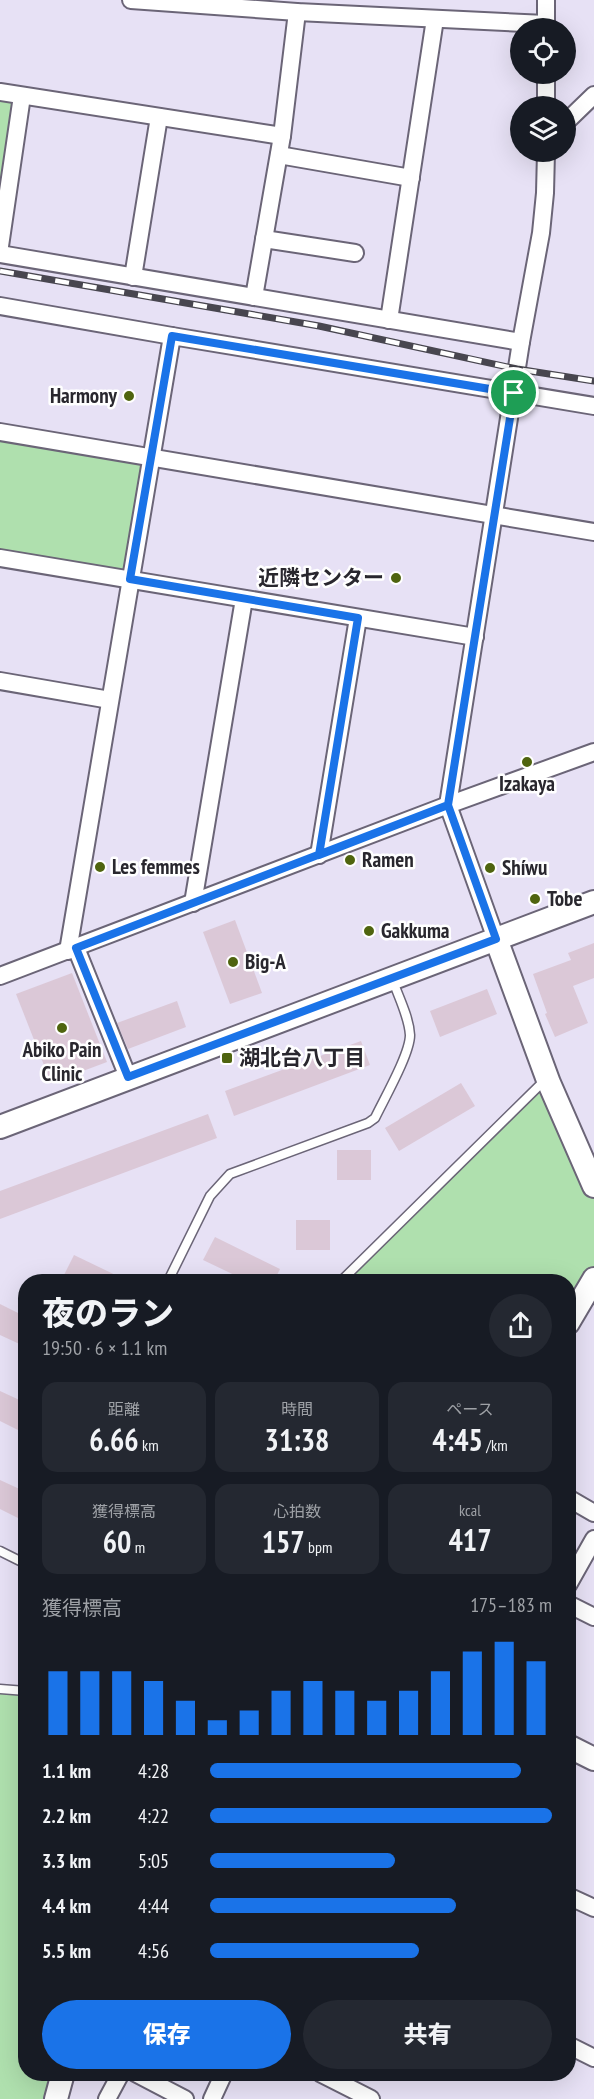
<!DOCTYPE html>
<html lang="ja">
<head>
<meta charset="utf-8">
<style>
	body { margin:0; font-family:"PT Sans Narrow","Noto Sans JP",sans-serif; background:#242831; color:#f1f3f6; height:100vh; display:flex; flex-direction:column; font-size:22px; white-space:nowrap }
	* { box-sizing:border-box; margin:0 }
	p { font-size:20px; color:#9ea1a6 }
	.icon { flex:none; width:33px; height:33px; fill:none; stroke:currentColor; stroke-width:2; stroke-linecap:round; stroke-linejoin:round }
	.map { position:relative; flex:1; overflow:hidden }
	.details { position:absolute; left:18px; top:1274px; width:558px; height:807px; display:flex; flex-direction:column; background:#171b24; border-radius:24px; box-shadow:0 6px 24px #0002 }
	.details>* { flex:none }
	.controls { position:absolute; left:510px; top:18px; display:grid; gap:12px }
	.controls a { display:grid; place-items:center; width:66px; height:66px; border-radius:50%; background:#171b24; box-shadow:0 6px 24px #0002; font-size:30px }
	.pin { position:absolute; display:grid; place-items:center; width:51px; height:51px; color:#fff; margin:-26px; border:3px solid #fff; border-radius:50%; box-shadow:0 2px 6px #0007 }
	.round { display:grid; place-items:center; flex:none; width:63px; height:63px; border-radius:32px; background:#242831 }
	.head { display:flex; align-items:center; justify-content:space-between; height:102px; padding:0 24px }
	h1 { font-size:33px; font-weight:800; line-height:45px }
	.metrics { display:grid; grid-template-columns:repeat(3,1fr); gap:9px; height:102px; padding:6px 24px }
	.metrics div { display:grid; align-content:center; border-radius:15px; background:#242831; text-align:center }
	.metrics b { font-size:30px; font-weight:800 }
	.metrics small { font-size:16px; font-weight:400 }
	.metrics p { font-size:16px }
	.chart { height:168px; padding:12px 24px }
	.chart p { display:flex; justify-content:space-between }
	.chart svg { width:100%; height:108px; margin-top:6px; stroke:#1a73e8; stroke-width:6 }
	.primary-button { display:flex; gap:12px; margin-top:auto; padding:12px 24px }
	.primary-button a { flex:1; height:69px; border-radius:36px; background:#1a73e8; color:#fff; font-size:24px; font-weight:800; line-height:69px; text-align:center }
	.primary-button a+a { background:#242831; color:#f1f3f6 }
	ul { padding:0 24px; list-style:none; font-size:20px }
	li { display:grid; grid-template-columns:96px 72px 1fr; align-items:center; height:45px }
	li i { height:15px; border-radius:8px; background:#1a73e8 }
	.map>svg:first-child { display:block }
	.green { fill:#afe0ae }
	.building { fill:#dbc8d7 }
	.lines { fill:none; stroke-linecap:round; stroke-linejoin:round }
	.lane-casing { stroke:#6b6577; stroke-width:11 }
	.street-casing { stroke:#6b6577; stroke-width:20 }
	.secondary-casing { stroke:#6b6577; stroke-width:26 }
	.lane { stroke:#fff; stroke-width:8 }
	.street { stroke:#fff; stroke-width:16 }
	.secondary { stroke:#fff; stroke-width:22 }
	.rail-casing { stroke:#48464f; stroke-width:7 }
	.rail { stroke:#fff; stroke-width:4.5; stroke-dasharray:14; stroke-linecap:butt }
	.route-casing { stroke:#fff; stroke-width:12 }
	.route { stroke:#1a73e8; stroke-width:8 }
	.poi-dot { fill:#4f640f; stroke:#fff; stroke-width:2 }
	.labels { text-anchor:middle; stroke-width:5; stroke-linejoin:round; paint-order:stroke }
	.poi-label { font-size:21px; font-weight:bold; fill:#29272e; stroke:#fff; text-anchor:start }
</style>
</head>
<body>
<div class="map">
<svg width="594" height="2099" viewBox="0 0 594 2099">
	<rect width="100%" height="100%" fill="#e7e1f5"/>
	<g class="green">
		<polygon points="0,100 16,102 0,210"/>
		<polygon points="0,432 151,457 130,579 0,558"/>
		<polygon points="548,1077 594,1186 594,1279 569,1323 568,1281 341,1281"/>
		<polygon points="0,1689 25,1691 26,2073 63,2073 56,2099 0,2099"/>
	</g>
	<g class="building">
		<polygon points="235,920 262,993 230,1004 203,932"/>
		<polygon points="594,943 594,978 573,986 588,1023 555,1037 545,1014 547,1013 533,974 571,960 568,953"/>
		<polygon points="72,973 107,1062 51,1083 16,994"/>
		<polygon points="487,989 497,1014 440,1037 430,1011"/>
		<polygon points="177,1001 186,1027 128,1049 117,1023"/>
		<polygon points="361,1041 370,1065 234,1116 225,1091"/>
		<polygon points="461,1083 475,1106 399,1151 385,1128"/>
		<polygon points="208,1114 217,1138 0,1219 0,1191"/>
		<rect x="337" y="1150" width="34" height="30"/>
		<rect x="296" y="1220" width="34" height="30"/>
		<polygon points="215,1237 280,1269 274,1281 247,1281 203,1260"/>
		<polygon points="74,1255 128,1281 70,1281 63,1277"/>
		<polygon points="0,1304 26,1317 26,1347 0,1335"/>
		<polygon points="0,1391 26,1403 26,1434 0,1421"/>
		<polygon points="0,1480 26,1492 26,1522 0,1509"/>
	</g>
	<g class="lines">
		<defs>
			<g id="lane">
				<path d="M168 1281 210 1196 230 1174 368 1123 375 1118C384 1099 410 1054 410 1035 409 1017 399 998 393 981"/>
				<polyline points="341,1281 545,1080"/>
				<polyline points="0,1551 26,1564"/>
				<polyline points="0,1689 26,1691"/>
			</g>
			<g id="street">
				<polyline points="131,0 297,12 546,24"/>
				<polyline points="546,0 546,28"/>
				<polyline points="0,92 282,136"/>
				<polyline points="546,106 546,74"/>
				<polyline points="566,122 594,95"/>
				<polyline points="279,155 411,178"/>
				<polyline points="264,239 355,253"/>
				<polyline points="0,246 22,96"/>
				<polyline points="0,254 521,342"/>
				<polyline points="133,277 159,117"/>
				<polyline points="254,297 282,136 297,12"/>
				<polyline points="0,306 172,336"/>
				<polyline points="389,320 435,19"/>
				<polyline points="0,432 594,532"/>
				<polyline points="0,558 475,637"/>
				<polyline points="0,681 110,700"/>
				<polyline points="319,855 358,618"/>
				<polyline points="193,903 244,599"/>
				<polyline points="496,939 448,805 521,342 541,233 545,193 546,152"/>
				<polyline points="76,948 128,1077"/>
				<polyline points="68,951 172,336 594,406"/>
				<polyline points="0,976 448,805 594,752"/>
				<polyline points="568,1498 594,1513"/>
				<polyline points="568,1585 594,1539"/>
				<polyline points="568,1604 594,1617"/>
				<polyline points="568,1896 594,1908"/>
				<polyline points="568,2045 594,2058"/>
				<polyline points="135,2073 185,2099"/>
				<polyline points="320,2073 371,2099"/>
				<polyline points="107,2099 121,2073"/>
				<polyline points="212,2099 224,2073"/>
			</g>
			<g id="secondary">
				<polyline points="496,939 549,1083 594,1186"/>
				<polyline points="0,1127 594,902"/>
				<polyline points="568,1323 594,1279"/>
				<polyline points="568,1746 594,1759"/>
				<polyline points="56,2099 63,2073"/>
			</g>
		</defs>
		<use href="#lane" class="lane-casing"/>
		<use href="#street" class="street-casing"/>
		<use href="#secondary" class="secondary-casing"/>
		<use href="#lane" class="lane"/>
		<use href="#street" class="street"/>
		<use href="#secondary" class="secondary"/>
		<defs>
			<polyline id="rail" points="0,271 319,326 517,369 594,381"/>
		</defs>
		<use href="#rail" class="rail-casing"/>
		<use href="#rail" class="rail"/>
	</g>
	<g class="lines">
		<defs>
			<polyline id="route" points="514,393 448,805 76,948 128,1077 496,939 448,805 319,855 358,618 130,579 172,336 514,393"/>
		</defs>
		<use href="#route" class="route-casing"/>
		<use href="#route" class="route"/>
	</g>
	<g class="poi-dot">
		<circle cx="129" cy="396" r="6"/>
		<circle cx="396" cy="578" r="6"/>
		<circle cx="527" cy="762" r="6"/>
		<circle cx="350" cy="860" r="6"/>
		<circle cx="100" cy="867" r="6"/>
		<circle cx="490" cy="868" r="6"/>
		<circle cx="535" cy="899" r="6"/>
		<circle cx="369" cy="931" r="6"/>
		<circle cx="233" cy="962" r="6"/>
		<circle cx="62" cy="1028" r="6"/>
		<rect x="221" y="1052" width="12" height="12" rx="3"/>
	</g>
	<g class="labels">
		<g class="poi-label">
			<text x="117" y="403" text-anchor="end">Harmony</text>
			<text x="384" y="585" text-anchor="end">近隣センター</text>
			<text x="527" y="791" text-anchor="middle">Izakaya</text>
			<text x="362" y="867">Ramen</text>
			<text x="112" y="874">Les femmes</text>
			<text x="502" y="875">Shíwu</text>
			<text x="547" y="906">Tobe</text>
			<text x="381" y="938">Gakkuma</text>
			<text x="245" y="969">Big-A</text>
			<text x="62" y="1057" text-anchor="middle">Abiko Pain<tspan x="62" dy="24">Clinic</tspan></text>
			<text x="239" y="1065">湖北台八丁目</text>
		</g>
	</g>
</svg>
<div class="controls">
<a><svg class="icon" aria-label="locate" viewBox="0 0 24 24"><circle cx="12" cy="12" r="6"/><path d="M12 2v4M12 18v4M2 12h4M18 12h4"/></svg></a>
<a><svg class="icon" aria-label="layers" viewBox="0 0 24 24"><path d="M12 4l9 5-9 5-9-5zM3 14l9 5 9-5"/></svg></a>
</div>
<div class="pin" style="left:514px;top:393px;background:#1e9e55"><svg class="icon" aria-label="arrive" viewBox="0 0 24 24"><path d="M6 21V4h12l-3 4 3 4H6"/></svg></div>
<section class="details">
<div class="head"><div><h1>夜のラン</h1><p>19:50 · 6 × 1.1 km</p></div><a class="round"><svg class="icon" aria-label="share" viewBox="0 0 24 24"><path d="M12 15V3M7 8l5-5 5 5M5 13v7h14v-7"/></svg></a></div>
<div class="metrics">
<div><p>距離</p><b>6.66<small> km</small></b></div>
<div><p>時間</p><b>31:38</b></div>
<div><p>ペース</p><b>4:45<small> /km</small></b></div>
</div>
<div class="metrics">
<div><p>獲得標高</p><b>60<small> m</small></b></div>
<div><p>心拍数</p><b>157<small> bpm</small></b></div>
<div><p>kcal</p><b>417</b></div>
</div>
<div class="chart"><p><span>獲得標高</span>175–183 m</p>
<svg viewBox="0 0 160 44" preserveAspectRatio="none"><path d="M5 44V18M15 44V18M25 44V18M35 44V22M45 44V30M55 44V38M65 44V34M75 44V26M85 44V22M95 44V26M105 44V30M115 44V26M125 44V18M135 44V10M145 44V6M155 44V14"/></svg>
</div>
<ul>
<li><b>1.1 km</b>4:28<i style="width:91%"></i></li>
<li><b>2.2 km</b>4:22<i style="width:100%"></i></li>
<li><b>3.3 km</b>5:05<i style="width:54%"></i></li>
<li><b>4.4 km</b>4:44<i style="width:72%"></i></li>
<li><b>5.5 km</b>4:56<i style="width:61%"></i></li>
</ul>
<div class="primary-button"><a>保存</a><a>共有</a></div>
</section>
</div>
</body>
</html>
